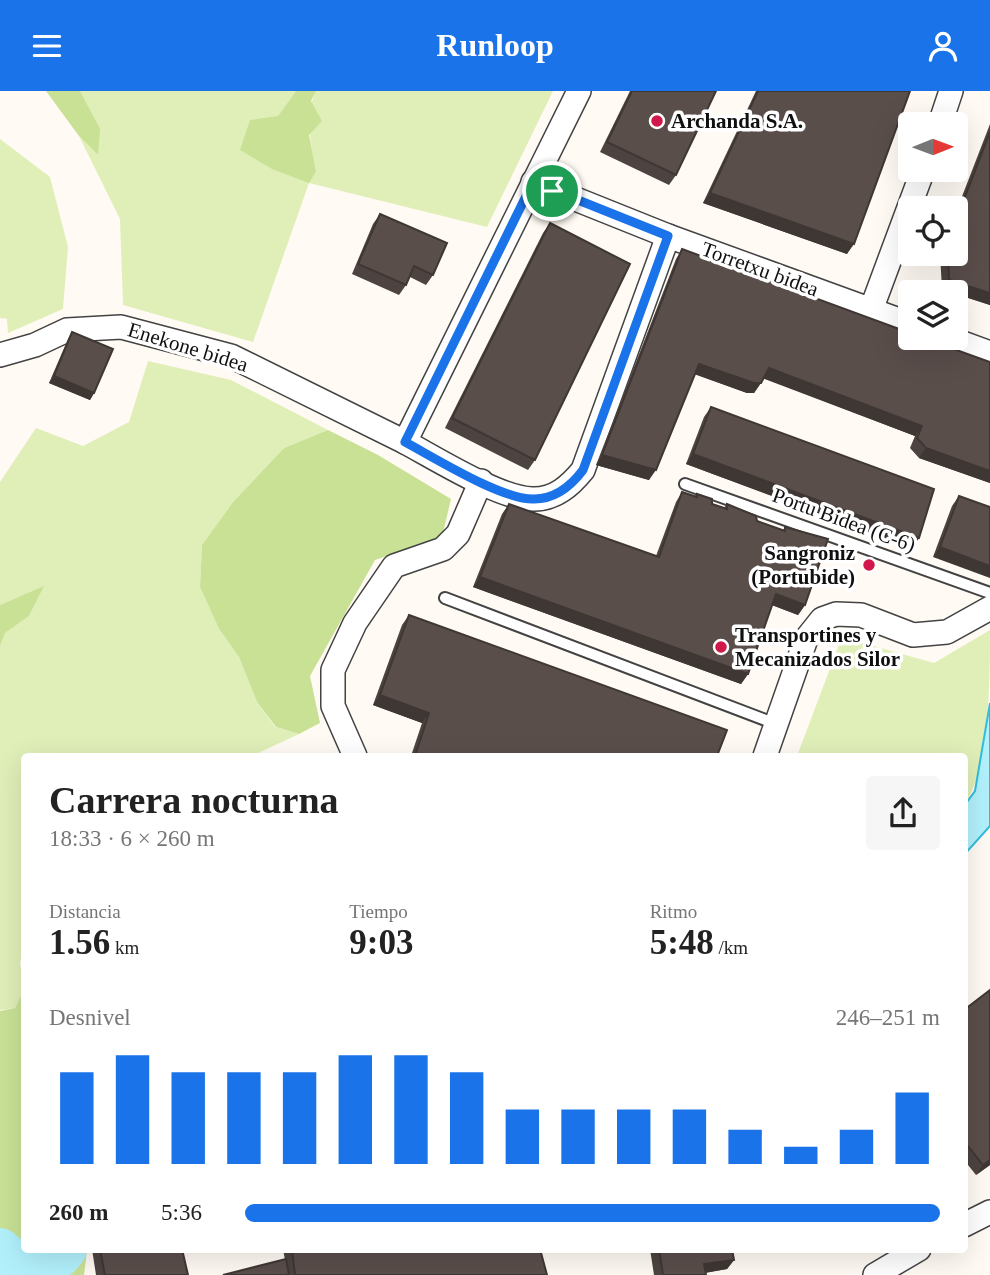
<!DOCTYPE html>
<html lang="es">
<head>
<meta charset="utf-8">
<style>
	body { margin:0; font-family:Georgia,serif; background:#f6f6f6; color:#222; height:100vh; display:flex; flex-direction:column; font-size:26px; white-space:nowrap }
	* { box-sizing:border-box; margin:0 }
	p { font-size:23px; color:#767676 }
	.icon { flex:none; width:38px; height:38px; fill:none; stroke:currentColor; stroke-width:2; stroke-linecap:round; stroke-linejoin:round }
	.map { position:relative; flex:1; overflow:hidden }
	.drawer { position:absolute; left:21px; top:662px; width:947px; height:500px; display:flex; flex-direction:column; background:#fff; border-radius:7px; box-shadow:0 7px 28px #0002 }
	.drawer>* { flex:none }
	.needle { width:46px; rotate:89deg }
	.buttons { position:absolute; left:898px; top:21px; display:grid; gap:14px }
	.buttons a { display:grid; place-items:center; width:70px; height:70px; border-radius:7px; background:#fff; box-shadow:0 7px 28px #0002; font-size:35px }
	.pin { position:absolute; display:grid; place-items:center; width:60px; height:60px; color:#fff; margin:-30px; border:4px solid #fff; border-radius:50%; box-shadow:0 2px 7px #0007 }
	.round { display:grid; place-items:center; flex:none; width:74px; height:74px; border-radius:7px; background:#f6f6f6 }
	.headline { display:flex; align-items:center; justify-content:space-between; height:119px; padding:0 28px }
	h1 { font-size:38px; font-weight:700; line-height:52px }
	.metrics { display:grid; grid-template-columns:repeat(3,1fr); gap:10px; height:119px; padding:7px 28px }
	.metrics div { display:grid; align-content:center }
	.metrics b { font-size:35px; font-weight:700 }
	.metrics small { font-size:19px; font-weight:400 }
	.metrics p { font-size:19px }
	.chart { height:196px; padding:14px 28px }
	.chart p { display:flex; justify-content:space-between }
	.chart svg { width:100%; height:126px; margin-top:7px; stroke:#1a73e8; stroke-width:6 }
	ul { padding:0 28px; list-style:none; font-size:23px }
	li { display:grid; grid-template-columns:112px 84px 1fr; align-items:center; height:52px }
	li i { height:18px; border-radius:9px; background:#1a73e8 }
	header { display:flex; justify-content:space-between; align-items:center; height:91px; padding:0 28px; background:#1a73e8; color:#fff; font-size:32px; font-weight:700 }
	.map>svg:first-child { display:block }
	.green { fill:#e0efb8 }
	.forest { fill:#c8e195 }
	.water { fill:#b2f1fc; stroke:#32bddb; stroke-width:2 }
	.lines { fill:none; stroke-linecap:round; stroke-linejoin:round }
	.river { stroke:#b2f1fc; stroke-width:42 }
	.service-casing { stroke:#434343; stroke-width:14 }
	.minor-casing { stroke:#434343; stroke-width:26 }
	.service { stroke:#fff; stroke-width:10 }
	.minor { stroke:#fff; stroke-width:23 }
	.wall { fill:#4d4340 }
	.shaded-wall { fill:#3f3734 }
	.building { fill:#5a4e4b; stroke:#3f3734; stroke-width:2 }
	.route-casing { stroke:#fff; stroke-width:14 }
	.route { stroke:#1a73e8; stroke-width:9 }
	.poi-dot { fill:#d0194a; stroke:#fff; stroke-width:2.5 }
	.labels { text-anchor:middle; stroke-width:7; stroke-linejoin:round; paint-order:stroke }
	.poi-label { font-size:21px; font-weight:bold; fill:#101010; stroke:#fff; text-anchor:start }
	.street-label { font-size:21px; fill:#101010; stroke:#fff }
</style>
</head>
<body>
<header><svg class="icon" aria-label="menu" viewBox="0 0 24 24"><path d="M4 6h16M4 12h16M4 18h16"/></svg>Runloop<svg class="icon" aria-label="person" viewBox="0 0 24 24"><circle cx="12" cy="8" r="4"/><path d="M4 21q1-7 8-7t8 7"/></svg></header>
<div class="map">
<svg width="990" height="1184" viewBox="0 0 990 1184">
	<rect width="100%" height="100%" fill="#fffaf3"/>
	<g class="green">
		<path d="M80 0H296L278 25 316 80C311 54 304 25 316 0H553L487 136 309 92 253 251 123 214 120 128 79 45 97 63Z"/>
		<polygon points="0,48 50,86 68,156 63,218 8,242 7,228 0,227"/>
		<polygon points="148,270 231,289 328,339 284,357 233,411 202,454 200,496 219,538 239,566 257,611 275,636 299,643 252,665 24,665 24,850 20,872 24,898 15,917 0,919 0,555 5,542 29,525 43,496 0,514 0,391 36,337 83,355 129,331"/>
		<path d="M990 539C990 588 990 675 964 715V665H797L842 546 934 572Z"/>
	</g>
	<g class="forest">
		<polygon points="46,0 80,0 100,38 98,64 79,45"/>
		<polygon points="296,0 316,0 311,10 322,30 309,44 316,80 309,92 272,78 240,59 250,29 278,25"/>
		<polygon points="328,339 378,364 451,408 442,446 375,469 310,585 320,632 299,643 276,636 257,611 239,566 219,538 200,496 202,454 233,411 284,357"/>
		<polygon points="44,495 29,525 5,542 0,555 0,514"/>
		<polygon points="24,898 24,1158 87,1159 84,1184 0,1184 0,920 15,917"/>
	</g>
	<polygon class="water" points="990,612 990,735 964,764 964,715 975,700"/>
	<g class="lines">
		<path class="river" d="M0 1158C20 1177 48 1183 66 1158"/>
		<defs>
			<g id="service">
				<polyline points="685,393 990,502"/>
				<polyline points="445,507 776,633"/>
			</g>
			<g id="minor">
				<path d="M579 0 405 351C435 367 502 409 534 408 555 408 570 395 583 379L668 145"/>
				<polyline points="940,33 951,0"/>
				<polyline points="533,91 668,145 910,233"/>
				<polyline points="871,219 923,79"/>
				<polyline points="949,247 990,262"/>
				<polyline points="0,264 35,254 67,239 121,236 231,265 405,351"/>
				<polyline points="355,665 333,615 333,579 355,532 394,475 443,458 458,443 481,390"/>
				<polyline points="765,665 806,548 822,528 836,523 861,524 913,544 947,541 990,517"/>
				<polyline points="964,1134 990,1121"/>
				<polyline points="875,1184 919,1158"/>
			</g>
		</defs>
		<use href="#service" class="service-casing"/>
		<use href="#minor" class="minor-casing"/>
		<use href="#service" class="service"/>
		<use href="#minor" class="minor"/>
	</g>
	<g class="wall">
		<polygon points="630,0 716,0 676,84 669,94 600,61"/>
		<polygon points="756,0 910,0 847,163 703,112"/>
		<polygon points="990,33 990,214 956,203 956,201 942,198 940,163 956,163 956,121"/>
		<polygon points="380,123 433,184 426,194 410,186 406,194 399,204 352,183 373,133"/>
		<polygon points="550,132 535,369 528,379 445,337 543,142"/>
		<polygon points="682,158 990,271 990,392 919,367 910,357 915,345 764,287 754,302 747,302 694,283 649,389 596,374 676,168"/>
		<polygon points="72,241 94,302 90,309 49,292 68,248"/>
		<polygon points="711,316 919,447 912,457 686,373 704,326"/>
		<polygon points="682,401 695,405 697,403 712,413 724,417 727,413 757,430 783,439 785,436 805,514 798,524 772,514 748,583 741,593 473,496 502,423 509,413 656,465 676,411"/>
		<polygon points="959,405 990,416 933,466 952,415"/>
		<polygon points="409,524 717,665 411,665 422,632 373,614 402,534"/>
		<polygon points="964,919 990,1074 976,1084 964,1069"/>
		<polygon points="92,1158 182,1158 188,1184 96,1184"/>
		<polygon points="283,1158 540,1158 547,1184 223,1184 285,1169"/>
		<polygon points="650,1158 738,1158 732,1159 734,1169 727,1178 705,1182 706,1184 654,1184"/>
	</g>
	<g class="shaded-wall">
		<polygon points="710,102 854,153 847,163 703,112"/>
		<polygon points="949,189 990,202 990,214 956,203 956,201 951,201 942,198"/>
		<polygon points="699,273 761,292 754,302 747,302 692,282"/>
		<polygon points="769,277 922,335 915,345 762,287"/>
		<polygon points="54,285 94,302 90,309 49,292"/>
		<polygon points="926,357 990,380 990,392 919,367"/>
		<polygon points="693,363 919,447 912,457 686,373"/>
		<polygon points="602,364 656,379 649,389 596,374"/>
		<polygon points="940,456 990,475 990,487 933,466"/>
		<polygon points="480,486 748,583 741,593 473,496"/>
		<polygon points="776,503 805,514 798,524 769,513"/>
		<polygon points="380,604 429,622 422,632 373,614"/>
		<polygon points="990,1069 990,1074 976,1084 983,1074"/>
		<polygon points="734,1169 727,1178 697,1183 704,1173"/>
	</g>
	<g class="building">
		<polygon points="632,0 716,0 676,84 607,51"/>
		<polygon points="758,0 910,0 854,153 710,102"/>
		<polygon points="990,41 990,202 949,189 948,163 956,163 956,129"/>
		<polygon points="380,123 447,152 433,184 414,175 406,194 358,173"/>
		<polygon points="550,132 630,173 535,369 452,327"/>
		<polygon points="682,158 910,242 910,247 923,247 990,271 990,380 926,357 917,347 922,335 769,277 761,292 754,292 699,273 656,379 602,364"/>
		<polygon points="72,241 113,258 94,302 54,285"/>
		<polygon points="711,316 934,398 919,447 693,363"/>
		<polygon points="682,401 697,406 697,403 712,408 712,413 727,418 727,413 756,425 757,430 785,440 785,436 828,448 805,514 776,503 748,583 480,486 509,413 659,466"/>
		<polygon points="959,405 990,416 990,475 940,456"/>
		<polygon points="409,524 727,639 717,665 415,665 429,622 380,604"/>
		<polygon points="990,899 990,1069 983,1074 964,1050 964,919"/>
		<polygon points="100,1158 182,1158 188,1184 105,1184"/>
		<polygon points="292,1158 540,1158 547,1184 295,1184"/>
		<polygon points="659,1158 732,1158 734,1169 704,1173 706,1184 663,1184"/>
		<polygon points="286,1168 289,1184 223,1184"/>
	</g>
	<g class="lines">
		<defs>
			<path id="route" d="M533 91 668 145 583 379C571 395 555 408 534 408 502 409 435 367 405 351Z"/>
		</defs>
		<use href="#route" class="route-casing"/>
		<use href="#route" class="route"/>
	</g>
	<g class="poi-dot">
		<circle cx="657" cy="30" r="7"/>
		<circle cx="869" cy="474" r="7"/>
		<circle cx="721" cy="556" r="7"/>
	</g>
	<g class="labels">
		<g class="poi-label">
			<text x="671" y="37">Archanda S.A.</text>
			<text x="855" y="469" text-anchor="end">Sangroniz<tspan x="855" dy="24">(Portubide)</tspan></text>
			<text x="735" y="551">Transportines y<tspan x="735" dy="24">Mecanizados Silor</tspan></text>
		</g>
		<g class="street-label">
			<text transform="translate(760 178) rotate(20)" y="7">Torretxu bidea</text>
			<text transform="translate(188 256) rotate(17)" y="7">Enekone bidea</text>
			<text transform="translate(844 429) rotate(20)" y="7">Portu Bidea (C-6)</text>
		</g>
	</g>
</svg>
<div class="buttons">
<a><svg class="needle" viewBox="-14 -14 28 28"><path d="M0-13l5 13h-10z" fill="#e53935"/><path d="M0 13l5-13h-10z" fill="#767676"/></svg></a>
<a><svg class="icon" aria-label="locate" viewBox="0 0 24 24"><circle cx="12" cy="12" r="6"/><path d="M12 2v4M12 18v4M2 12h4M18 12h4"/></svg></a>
<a><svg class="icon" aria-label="layers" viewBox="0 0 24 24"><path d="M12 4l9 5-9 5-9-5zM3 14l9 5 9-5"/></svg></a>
</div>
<div class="pin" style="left:552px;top:100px;background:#1e9e55"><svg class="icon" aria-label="arrive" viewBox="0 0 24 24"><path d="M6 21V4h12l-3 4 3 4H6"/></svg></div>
<section class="drawer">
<div class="headline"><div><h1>Carrera nocturna</h1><p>18:33 · 6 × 260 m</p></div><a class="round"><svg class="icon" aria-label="share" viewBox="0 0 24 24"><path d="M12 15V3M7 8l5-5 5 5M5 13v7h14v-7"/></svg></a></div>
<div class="metrics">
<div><p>Distancia</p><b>1.56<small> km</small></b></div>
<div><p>Tiempo</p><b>9:03</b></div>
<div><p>Ritmo</p><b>5:48<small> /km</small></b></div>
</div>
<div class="chart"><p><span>Desnivel</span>246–251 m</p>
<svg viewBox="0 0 160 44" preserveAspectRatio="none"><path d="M5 44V12M15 44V6M25 44V12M35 44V12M45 44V12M55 44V6M65 44V6M75 44V12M85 44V25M95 44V25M105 44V25M115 44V25M125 44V32M135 44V38M145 44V32M155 44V19"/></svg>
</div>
<ul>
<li><b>260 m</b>5:36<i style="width:100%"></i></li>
</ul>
</section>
</div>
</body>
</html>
